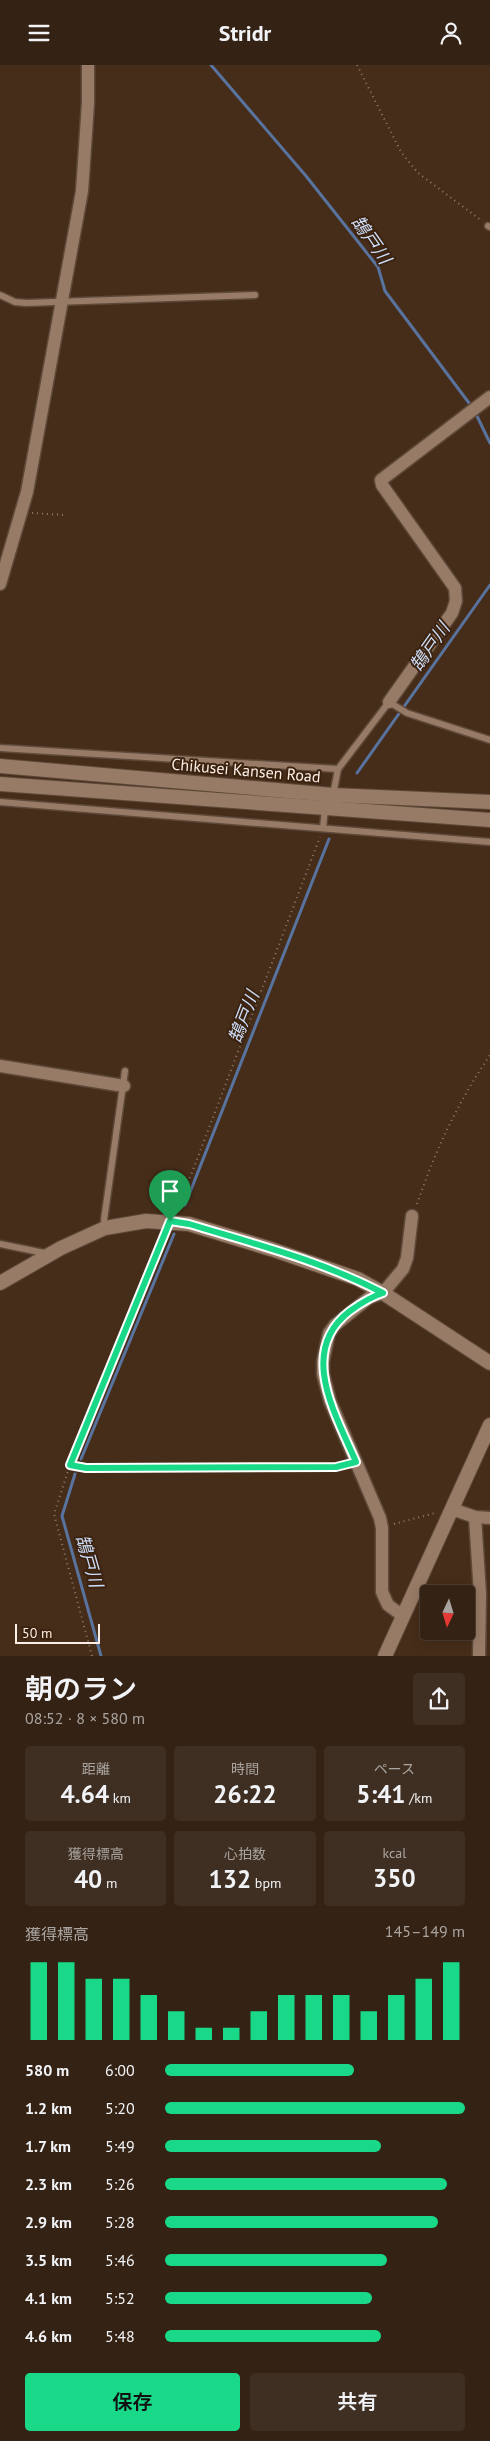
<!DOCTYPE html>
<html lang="ja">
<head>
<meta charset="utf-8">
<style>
	body { margin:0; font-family:"PT Sans","Noto Sans JP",sans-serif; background:#3f2f22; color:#f1f3f6; height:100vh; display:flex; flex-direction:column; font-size:19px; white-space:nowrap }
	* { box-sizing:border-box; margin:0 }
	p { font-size:16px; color:#a9a4a0 }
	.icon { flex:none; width:28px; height:28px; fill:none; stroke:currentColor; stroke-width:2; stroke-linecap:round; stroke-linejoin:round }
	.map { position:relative; height:1591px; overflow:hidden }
	.details { display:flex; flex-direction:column; background:#342214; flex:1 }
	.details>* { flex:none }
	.needle { width:32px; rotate:184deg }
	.buttons { position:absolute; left:420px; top:1520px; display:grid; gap:10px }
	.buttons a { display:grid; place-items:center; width:55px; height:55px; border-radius:5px; background:#342214; box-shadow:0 2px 12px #0003,0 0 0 1px #4e3f34; font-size:25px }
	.scale { position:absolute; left:15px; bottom:12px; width:85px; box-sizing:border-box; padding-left:5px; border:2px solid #fdefe6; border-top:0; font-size:14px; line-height:18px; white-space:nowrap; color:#fdefe6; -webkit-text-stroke:4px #3b2310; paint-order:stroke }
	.pin { position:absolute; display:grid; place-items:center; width:42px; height:42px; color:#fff; margin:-51px -21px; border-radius:50% 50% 50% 0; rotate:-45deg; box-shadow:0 0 5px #0007 }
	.pin .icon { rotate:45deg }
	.round { display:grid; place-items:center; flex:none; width:52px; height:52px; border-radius:5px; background:#3f2f22 }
	.head { display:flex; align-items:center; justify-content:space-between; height:85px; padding:0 25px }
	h1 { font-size:28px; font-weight:600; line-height:38px }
	.stats { display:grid; grid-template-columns:repeat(3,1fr); gap:8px; height:85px; padding:5px 25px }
	.stats div { display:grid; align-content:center; border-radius:5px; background:#3f2f22; text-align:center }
	.stats b { font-size:25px; font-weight:600 }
	.stats small { font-size:14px; font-weight:400 }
	.stats p { font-size:14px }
	.chart { height:140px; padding:10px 25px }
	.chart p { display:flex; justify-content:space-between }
	.chart svg { width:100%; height:90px; margin-top:5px; stroke:#19d989; stroke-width:6 }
	.primary-button { display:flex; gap:10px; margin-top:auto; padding:10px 25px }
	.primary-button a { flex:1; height:58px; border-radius:5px; background:#19d989; color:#111; font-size:20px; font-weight:600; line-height:58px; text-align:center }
	.primary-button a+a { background:#3f2f22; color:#f1f3f6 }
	ul { padding:0 25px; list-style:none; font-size:16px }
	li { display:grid; grid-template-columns:80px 60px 1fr; align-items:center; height:38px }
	li i { height:12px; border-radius:6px; background:#19d989 }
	header { display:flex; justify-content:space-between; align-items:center; height:65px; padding:0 25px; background:#342214; font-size:22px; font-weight:600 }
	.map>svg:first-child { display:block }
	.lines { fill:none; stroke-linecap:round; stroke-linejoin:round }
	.stream { stroke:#59739f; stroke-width:3 }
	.service-casing { stroke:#5e4939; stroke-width:9 }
	.minor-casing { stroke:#5e4939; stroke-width:15 }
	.tertiary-casing { stroke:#5e4939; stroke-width:16 }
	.path { stroke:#907b6c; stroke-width:2; stroke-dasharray:1 4; stroke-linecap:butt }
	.service { stroke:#987b66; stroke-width:6 }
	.minor { stroke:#987b66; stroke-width:12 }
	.tertiary { stroke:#987b66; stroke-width:14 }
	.route-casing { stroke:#fff; stroke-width:10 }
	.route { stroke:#19d989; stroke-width:6 }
	.labels { text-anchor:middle; stroke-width:4; stroke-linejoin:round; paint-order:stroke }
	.street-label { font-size:16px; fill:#fdefe6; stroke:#3b2310 }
	.water-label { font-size:18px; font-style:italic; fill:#cddefa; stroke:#3b2310 }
</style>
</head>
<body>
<header><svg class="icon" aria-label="menu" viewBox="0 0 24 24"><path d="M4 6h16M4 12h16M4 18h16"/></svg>Stridr<svg class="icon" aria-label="person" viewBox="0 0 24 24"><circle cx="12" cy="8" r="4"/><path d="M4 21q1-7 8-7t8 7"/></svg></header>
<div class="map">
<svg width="490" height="1591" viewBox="0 0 490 1591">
	<rect width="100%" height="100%" fill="#462d1a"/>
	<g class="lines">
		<g class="stream">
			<polyline points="211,0 306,111 378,202 385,226 472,342"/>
			<polyline points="475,347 490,378"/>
			<polyline points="357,708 490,520"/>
			<polyline points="185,1140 329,774"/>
			<polyline points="81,1394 174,1169"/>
			<polyline points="75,1409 62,1451 101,1591"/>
		</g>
		<defs>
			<g id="service">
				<polyline points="488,161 490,162"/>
				<polyline points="0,230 15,237 26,238 255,230"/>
				<polyline points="0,683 338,704"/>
				<polyline points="333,730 338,704 389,637 407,648 490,675"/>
				<polyline points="0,737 490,777"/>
				<polyline points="323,763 325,744"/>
				<polyline points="105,1163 104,1155 125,1006"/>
				<polyline points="0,1179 49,1189"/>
			</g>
			<g id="minor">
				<polyline points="0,519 27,427 82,126 88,38 88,0"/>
				<polyline points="389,637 452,548 456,536 455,523 382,420 381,415 490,332"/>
				<polyline points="0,1001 124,1021"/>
				<polyline points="452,1444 475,1452 490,1453"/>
				<polyline points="475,1452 480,1529 479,1591"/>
				<polyline points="403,1551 388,1540 382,1527 382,1463 380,1453 330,1336 323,1309 323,1296 329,1268 335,1260 370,1232 383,1228 403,1204 407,1193 412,1151"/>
			</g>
			<g id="tertiary">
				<polyline points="0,701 333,730 490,737"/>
				<polyline points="0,719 490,755"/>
				<polyline points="0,1218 61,1183 105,1163 146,1156 189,1159 271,1184 358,1214 383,1228 490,1298"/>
				<polyline points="385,1591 490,1360"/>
			</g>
		</defs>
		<use href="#service" class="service-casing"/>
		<use href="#minor" class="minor-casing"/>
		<use href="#tertiary" class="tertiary-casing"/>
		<g class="path">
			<polyline points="357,0 401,87 418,108 482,156"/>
			<polyline points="32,448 64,450"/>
			<path d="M417 1139C436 1084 457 1039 490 990"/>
			<polyline points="175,1145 191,1110 320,772"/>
			<polyline points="70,1400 86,1403 345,1400"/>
			<polyline points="394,1459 435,1448"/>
			<polyline points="92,1591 54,1449 70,1400 164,1170"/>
		</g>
		<use href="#service" class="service"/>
		<use href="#minor" class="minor"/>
		<use href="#tertiary" class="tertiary"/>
	</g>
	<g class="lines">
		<defs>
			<path id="route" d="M170 1156 189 1159C255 1179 322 1196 383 1228 370 1232 361 1238 350 1246 297 1286 336 1350 356 1397L336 1402 86 1403 70 1400Z"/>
		</defs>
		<use href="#route" class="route-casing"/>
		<use href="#route" class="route"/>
	</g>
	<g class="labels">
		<g class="street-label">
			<text transform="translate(246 705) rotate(5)" y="6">Chikusei Kansen Road</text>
		</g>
		<g class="water-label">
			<text transform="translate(371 175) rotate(55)" y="6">鵠戸川</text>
			<text transform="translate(430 582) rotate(-55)" y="6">鵠戸川</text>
			<text transform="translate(244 952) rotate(-69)" y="6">鵠戸川</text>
			<text transform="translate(89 1496) rotate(74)" y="6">鵠戸川</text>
		</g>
	</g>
</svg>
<div class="buttons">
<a><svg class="needle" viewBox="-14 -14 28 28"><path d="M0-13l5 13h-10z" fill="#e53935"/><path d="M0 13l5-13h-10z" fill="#a9a4a0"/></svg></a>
</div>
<div class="scale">50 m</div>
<div class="pin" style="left:170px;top:1156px;background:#1e9e55"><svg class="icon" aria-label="arrive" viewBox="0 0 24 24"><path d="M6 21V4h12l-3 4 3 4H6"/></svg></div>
</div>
<section class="details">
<div class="head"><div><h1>朝のラン</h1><p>08:52 · 8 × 580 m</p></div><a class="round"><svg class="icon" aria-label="share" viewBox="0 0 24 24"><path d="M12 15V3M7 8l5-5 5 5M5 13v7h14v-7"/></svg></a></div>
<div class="stats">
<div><p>距離</p><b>4.64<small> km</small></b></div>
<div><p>時間</p><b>26:22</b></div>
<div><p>ペース</p><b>5:41<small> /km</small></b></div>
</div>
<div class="stats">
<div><p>獲得標高</p><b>40<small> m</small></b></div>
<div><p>心拍数</p><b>132<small> bpm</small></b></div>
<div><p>kcal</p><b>350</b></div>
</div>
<div class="chart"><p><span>獲得標高</span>145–149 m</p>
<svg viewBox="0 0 160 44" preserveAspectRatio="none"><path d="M5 44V6M15 44V6M25 44V14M35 44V14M45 44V22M55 44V30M65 44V38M75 44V38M85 44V30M95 44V22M105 44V22M115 44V22M125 44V30M135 44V22M145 44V14M155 44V6"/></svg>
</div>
<ul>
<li><b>580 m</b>6:00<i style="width:63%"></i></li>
<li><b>1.2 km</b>5:20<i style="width:100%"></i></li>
<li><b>1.7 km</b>5:49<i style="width:72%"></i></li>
<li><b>2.3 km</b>5:26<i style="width:94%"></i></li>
<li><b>2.9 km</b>5:28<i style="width:91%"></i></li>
<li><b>3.5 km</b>5:46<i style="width:74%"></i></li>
<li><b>4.1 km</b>5:52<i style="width:69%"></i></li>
<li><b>4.6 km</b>5:48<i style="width:72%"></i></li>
</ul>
<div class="primary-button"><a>保存</a><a>共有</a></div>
</section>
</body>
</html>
